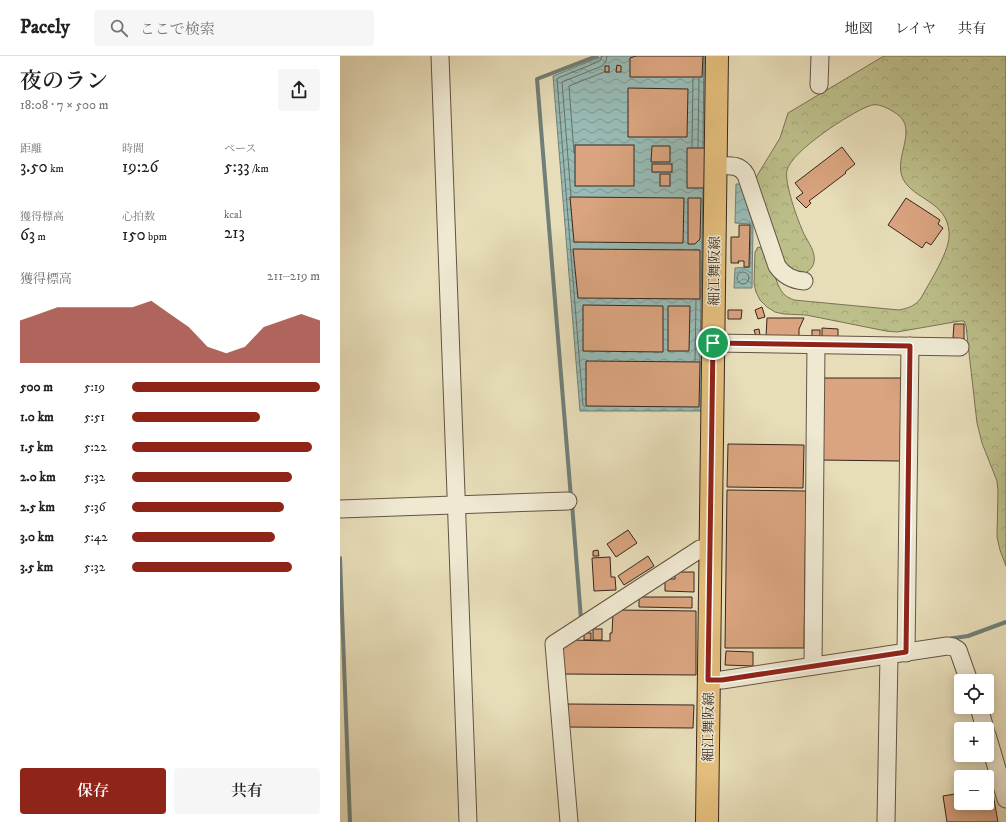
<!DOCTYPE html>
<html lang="ja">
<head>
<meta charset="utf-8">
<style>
	body { margin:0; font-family:"IM FELL DW Pica","Noto Serif JP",serif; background:#f6f6f6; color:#202124; height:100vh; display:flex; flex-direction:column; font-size:15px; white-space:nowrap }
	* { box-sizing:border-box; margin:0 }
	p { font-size:13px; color:#757577 }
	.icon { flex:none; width:22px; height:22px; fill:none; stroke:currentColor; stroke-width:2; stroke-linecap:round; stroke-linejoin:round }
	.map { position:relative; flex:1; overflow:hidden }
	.details { display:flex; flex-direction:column; background:#fff; width:340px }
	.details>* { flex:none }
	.fabs { position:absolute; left:614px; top:618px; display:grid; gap:8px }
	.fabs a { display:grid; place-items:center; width:40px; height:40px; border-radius:4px; background:#fff; box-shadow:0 2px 10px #0003; font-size:20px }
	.pin { position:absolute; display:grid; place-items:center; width:34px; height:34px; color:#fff; margin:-17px; border:2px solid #fff; border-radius:50%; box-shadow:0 1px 4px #0007 }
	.round { display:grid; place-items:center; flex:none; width:42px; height:42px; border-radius:4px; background:#f6f6f6 }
	.summary { display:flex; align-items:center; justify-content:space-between; height:68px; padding:0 20px }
	h1 { font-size:22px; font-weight:600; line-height:30px }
	.figures { display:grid; grid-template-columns:repeat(3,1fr); gap:6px; height:68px; padding:4px 20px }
	.figures div { display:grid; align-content:center }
	.figures b { font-size:17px; font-weight:600 }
	.figures small { font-size:11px; font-weight:400 }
	.figures p { font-size:11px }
	.chart { height:112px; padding:8px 20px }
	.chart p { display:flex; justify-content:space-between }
	.chart svg { width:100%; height:72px; margin-top:4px; fill:#8f2418; opacity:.7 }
	.cta { display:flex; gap:8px; margin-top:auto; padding:8px 20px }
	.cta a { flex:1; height:46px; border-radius:4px; background:#8f2418; color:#fff; font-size:16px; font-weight:600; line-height:46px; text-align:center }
	.cta a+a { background:#f6f6f6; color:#202124 }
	ul { padding:0 20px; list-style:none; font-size:13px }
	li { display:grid; grid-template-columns:64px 48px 1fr; align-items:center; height:30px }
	li i { height:10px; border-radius:5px; background:#8f2418 }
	header { display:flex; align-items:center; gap:24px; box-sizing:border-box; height:56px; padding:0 20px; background:#fff; border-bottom:1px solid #e0e0e0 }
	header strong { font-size:19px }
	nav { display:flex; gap:22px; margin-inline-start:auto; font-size:14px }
	.search { width:280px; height:36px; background:#f6f6f6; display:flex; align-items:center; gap:10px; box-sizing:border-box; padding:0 14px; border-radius:4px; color:#757577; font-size:15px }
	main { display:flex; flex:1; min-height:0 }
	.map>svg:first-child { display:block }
	.forest { fill:url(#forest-crowns); stroke:#7a7253 }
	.water { fill:url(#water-waves); stroke:#717f78 }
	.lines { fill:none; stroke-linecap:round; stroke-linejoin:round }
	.shore { stroke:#687068; stroke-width:1 }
	.stream { stroke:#717f78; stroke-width:4 }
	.building { fill:#d9a47f; stroke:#37261c }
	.minor-casing { stroke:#635443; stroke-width:19 }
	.major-casing { stroke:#37261c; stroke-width:24 }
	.minor { stroke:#efe9d2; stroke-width:17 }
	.major { stroke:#e4be7c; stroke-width:22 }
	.route-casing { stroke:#fff; stroke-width:8 }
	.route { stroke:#8f2418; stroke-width:5 }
	.labels { text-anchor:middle; stroke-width:3; stroke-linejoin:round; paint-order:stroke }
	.street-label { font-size:14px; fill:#37261c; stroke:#efe9d2 }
</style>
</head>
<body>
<header>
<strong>Pacely</strong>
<div class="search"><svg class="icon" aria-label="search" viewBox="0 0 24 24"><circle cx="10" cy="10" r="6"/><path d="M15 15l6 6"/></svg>ここで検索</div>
<nav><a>地図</a><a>レイヤ</a><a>共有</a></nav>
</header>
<main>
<section class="details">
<div class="summary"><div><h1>夜のラン</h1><p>18:08 · 7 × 500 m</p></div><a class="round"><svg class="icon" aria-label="share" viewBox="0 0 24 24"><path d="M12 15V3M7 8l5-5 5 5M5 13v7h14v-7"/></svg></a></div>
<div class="figures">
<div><p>距離</p><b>3.50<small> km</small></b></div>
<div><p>時間</p><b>19:26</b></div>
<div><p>ペース</p><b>5:33<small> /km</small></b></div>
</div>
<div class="figures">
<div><p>獲得標高</p><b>63<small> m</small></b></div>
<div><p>心拍数</p><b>150<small> bpm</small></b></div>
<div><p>kcal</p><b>213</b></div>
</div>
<div class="chart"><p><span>獲得標高</span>211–219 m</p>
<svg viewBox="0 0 160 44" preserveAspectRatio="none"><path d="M0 44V18L10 14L20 10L30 10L40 10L50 10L60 10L70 6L80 14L90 22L100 34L110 38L120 34L130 22L140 18L150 14L160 18V44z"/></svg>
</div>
<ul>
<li><b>500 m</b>5:19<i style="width:100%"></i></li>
<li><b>1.0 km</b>5:51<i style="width:68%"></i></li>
<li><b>1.5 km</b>5:22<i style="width:96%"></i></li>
<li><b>2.0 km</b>5:32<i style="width:85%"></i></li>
<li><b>2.5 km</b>5:36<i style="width:81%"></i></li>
<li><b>3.0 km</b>5:42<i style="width:76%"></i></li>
<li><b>3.5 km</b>5:32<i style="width:85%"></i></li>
</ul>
<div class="cta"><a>保存</a><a>共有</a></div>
</section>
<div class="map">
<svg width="666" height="766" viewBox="0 0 666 766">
	<defs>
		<pattern id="forest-crowns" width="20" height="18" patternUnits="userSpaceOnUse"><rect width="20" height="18" fill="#bcbf8a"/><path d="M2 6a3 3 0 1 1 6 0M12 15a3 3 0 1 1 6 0" fill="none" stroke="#a2a476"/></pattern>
		<pattern id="water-waves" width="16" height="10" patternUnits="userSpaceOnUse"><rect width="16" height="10" fill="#98bbb5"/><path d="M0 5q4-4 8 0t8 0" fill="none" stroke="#7d9892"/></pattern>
	</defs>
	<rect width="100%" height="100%" fill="#e7ddb9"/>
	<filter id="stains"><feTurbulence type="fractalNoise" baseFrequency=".005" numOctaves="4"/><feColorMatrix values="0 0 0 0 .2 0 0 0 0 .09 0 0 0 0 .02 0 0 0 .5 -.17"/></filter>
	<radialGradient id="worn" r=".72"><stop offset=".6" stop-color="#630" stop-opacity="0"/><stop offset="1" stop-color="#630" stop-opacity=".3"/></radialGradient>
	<path class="forest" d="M544 0H666V510L660 494 657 481 658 435 657 425 642 387 637 367 626 270 624 265H620L557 276 546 275 466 259 444 258 435 256 427 251 420 244 416 236 414 228 415 196 418 191 421 192C426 199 430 207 433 215 438 227 439 239 454 244L559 254C569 252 575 250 581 242 590 225 611 194 609 176 607 145 574 144 563 123 554 104 573 81 563 64 560 59 554 56 549 53 543 50 536 47 529 50 510 57 452 95 447 114 444 127 458 165 464 178 468 186 476 196 474 206 473 213 466 217 460 220L445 213 415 123 440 82 448 57Z"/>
	<g class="water">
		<polygon points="263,0 368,0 364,355 240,355 213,20"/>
		<polygon points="396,128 400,128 413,168 412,232 394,232 395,212 410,211 411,168 395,167"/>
	</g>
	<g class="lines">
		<g class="shore">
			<polyline points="352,91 353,22"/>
			<polyline points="358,91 359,22"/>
			<polyline points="363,91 364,0"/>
			<polyline points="234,97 229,30 264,16"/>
			<polyline points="231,140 222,26 262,10 266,5 267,0"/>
			<circle cx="403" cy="222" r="6"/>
			<polyline points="355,305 356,244"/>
			<polyline points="360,305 363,133"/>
			<polyline points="245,351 243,349 217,23 218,22 260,5 262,0"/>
		</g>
		<g class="stream">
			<polyline points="231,442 197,23 257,0"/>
			<polyline points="232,448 241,563 240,564"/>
			<polyline points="0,502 10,766"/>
			<polyline points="607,583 628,580 666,566"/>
		</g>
	</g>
	<g class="building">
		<polygon points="296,0 363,0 362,21 290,21 290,2"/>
		<polygon points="277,9 281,10 281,16 276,16"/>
		<rect x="265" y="10" width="4" height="6"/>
		<polygon points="288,32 348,33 347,81 288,81"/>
		<rect x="235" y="89" width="59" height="41"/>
		<polygon points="312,90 330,90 330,106 311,106"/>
		<polygon points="502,91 515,108 505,116 506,117 469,145 471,147 466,152 456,142 463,137 455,127"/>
		<polygon points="347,92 366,92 365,132 347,132"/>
		<rect x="312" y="108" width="20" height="8"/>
		<rect x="320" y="118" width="10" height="12"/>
		<polygon points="230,141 344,142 343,187 234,186"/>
		<polygon points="348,142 361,142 360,183 355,188 348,188"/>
		<polygon points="566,142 600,164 598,168 603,172 591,189 586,186 582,192 548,169"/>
		<polygon points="399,169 410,169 409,211 404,211 404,205 398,205 399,207 391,207 391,181 399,181"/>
		<polygon points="233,193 360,194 360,243 238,242"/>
		<polygon points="243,249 323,250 323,296 243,295"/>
		<polygon points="328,250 350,250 349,295 328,295"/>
		<polygon points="422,251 425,261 418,263 415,254"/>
		<polygon points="388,254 402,254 401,263 388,263"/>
		<polygon points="427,262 464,262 459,273 459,282 426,281"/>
		<polygon points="614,268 624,268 624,283 613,282"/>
		<polygon points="482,272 498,273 498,282 482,281"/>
		<polygon points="419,273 420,279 416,280 414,274"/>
		<rect x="472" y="274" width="8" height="7"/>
		<polygon points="246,305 360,306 359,351 246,350"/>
		<polygon points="483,322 561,322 560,405 481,404"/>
		<polygon points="388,388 464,389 463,432 387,431"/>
		<polygon points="387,434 466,435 464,592 385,592"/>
		<polygon points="288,474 297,487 276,501 267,488"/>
		<polygon points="258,494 259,500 253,500 253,495"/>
		<polygon points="308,500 314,510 284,529 278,520"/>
		<polygon points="270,501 271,521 275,521 276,534 254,535 252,502"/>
		<polygon points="335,516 354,516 354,536 325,535 325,523 335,523"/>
		<polygon points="299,541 352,541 352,552 299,551"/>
		<polygon points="278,554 356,555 356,619 223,618 223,590 232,584 270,585 270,577 272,577 273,558"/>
		<rect x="253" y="573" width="9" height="11"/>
		<rect x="244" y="577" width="7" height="7"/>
		<polygon points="386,595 413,596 413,610 385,609"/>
		<polygon points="228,648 354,649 353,672 228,671"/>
		<polygon points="652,732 658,766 607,766 603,740 621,737 621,747 647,747 647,733"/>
	</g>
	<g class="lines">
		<defs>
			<g id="minor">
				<polyline points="100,0 128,766"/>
				<polyline points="479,29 480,0"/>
				<path d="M375 110C388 110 399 107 406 119L437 210C444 220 452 224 464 225"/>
				<polyline points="373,287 620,291"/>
				<polyline points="0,453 228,445"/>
				<polyline points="566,597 570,290"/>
				<polyline points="473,610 476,289"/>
				<polyline points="368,624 382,624 607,590 613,591 618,594 629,625"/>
				<polyline points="639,651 645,673"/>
				<polyline points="647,679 666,743"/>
				<polyline points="229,766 214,588 360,493 370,493"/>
				<polyline points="546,766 549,599"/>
			</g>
			<polyline id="major" points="367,766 377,0"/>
		</defs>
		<use href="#minor" class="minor-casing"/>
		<use href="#major" class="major-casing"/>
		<use href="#minor" class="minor"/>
		<use href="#major" class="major"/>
	</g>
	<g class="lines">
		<defs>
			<polygon id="route" points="373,287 570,290 566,596 382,624 368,624"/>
		</defs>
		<use href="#route" class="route-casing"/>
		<use href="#route" class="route"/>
	</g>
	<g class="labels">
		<g class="street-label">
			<text transform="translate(374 215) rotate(-89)" y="5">細江舞阪線</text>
			<text transform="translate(368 671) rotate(-89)" y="5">細江舞阪線</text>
		</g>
	</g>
	<rect width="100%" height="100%" filter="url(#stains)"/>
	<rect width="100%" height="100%" fill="url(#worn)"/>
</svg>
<div class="fabs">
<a><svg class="icon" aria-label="locate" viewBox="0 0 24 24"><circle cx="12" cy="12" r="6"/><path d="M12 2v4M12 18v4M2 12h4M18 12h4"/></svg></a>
<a>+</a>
<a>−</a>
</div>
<div class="pin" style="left:373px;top:287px;background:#1e9e55"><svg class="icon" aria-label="arrive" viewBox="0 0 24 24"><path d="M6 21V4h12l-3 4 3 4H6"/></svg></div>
</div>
</main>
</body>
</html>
